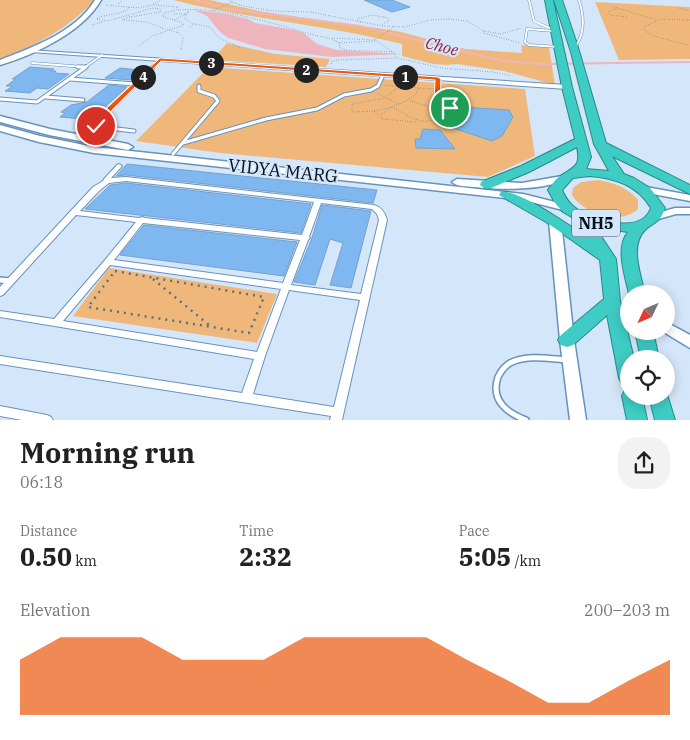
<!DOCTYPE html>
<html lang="en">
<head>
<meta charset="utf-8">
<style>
	body { margin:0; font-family:"IBM Plex Serif",serif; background:#f2f2f2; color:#222; height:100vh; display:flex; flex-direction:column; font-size:19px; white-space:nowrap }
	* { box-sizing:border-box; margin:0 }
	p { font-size:16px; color:#767676 }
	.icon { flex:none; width:28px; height:28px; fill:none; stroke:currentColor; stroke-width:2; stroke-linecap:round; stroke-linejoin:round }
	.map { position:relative; height:420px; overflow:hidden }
	.sheet { display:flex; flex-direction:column; background:#fff; flex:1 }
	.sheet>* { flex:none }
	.needle { width:32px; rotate:226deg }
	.buttons { position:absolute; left:620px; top:285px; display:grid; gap:10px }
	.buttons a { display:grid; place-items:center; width:55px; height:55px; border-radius:50%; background:#fff; box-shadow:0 2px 12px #0003; font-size:25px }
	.pin { position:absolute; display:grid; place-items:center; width:42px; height:42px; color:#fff; margin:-21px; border:2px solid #fff; border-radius:50%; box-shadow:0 1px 5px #0007 }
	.km { position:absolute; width:25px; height:25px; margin:-12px; border-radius:50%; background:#222; color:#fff; font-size:14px; line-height:25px; text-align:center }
	.round { display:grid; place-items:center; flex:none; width:52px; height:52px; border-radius:20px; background:#f2f2f2 }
	.headline { display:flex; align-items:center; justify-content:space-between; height:85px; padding:0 20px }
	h1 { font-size:28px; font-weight:800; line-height:38px }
	.metrics { display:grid; grid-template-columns:repeat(3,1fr); gap:8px; height:85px; padding:5px 20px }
	.metrics div { display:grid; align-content:center }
	.metrics b { font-size:25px; font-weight:800 }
	.metrics small { font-size:14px; font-weight:400 }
	.metrics p { font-size:14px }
	.chart { height:140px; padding:10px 20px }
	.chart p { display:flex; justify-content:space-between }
	.chart svg { width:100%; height:90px; margin-top:5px; fill:#ea580c; opacity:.7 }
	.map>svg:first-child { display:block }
	.green { fill:#efb87a }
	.water { fill:#efb5bd }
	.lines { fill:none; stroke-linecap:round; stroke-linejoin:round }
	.stream { stroke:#efb5bd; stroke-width:2 }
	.building { fill:#7fb8f1; stroke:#75a1cd }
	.lane-far2-casing { stroke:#6692be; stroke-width:3 }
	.lane-far1-casing { stroke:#6692be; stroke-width:5 }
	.lane-casing { stroke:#6692be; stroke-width:8 }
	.street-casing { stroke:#6692be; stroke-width:2 }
	.secondary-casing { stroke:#6692be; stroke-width:3 }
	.highway-casing { stroke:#298989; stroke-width:2 }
	.path-far1 { stroke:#606f80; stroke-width:1; stroke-dasharray:0.5 2; stroke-linecap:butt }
	.path { stroke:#606f80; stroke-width:2.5; stroke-dasharray:2 5; stroke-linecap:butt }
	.lane-far2 { stroke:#fff; stroke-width:2 }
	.lane-far1 { stroke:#fff; stroke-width:3 }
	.lane { stroke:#fff; stroke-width:5 }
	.street { fill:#fff; fill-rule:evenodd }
	.secondary { fill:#fff; fill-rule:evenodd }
	.highway { fill:#3fccc4; fill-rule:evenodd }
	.route { fill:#ea580c; stroke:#fff }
	.labels { text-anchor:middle; stroke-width:4.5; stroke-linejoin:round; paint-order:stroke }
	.far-water-label { font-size:16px; font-style:italic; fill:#971b41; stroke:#d4e6f9 }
	.shield { fill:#d4e6f9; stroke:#404e5e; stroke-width:1 }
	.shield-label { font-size:16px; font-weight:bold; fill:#000d1c }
	.street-label { font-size:18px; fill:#000d1c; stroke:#d4e6f9 }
</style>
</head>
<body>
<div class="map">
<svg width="690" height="420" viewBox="0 0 690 420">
	<rect width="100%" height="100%" fill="#d4e6f9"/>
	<g class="green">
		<path d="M0 0H95C66 30 38 44 0 59Z"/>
		<path d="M173 0H210L264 12 397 31 465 49 522 53 521 45 549 47 555 85 504 71 457 64 447 65 433 64 402 56V44C326 25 248 19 173 0Z"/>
		<polygon points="595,2 690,7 690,59 619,60"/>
		<polygon points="227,43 275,54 330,59 326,67 212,60"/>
		<polygon points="209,67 525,89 535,156 488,177 220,153 136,141"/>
		<path d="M598 180C614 183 627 187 638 200V209C620 226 583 213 572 195L573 188 581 182Z"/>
		<polygon points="109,268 277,294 257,343 73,316"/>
	</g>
	<polygon class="water" points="194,10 228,14 248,19 255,23 294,30 304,33 317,44 337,50 402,54 332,57 265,49 228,38 220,32 207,16"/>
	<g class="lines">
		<polyline class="stream" points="196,0 229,9 360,26 503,61 541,64 690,62"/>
	</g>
	<g class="building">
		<polygon points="364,0 392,0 410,7 392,12"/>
		<polygon points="30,67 54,69 51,71 56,71 54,73 69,74 48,89 37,88 30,93 5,91 13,86 6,86 16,79 12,79"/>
		<polygon points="120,68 139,70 135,73 141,73 132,80 105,78"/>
		<polygon points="109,85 127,87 95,116 89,115 83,119 60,117 65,113 61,112 71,105 87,102"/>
		<polygon points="461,107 509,110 513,117 502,136 492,141 444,125 454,116 455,111 461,111"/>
		<polygon points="423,129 440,130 455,149 416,148 415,139 420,139"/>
		<polygon points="127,164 377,190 373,203 126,175 116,176"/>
		<polygon points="126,183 311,204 301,233 85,209 110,185"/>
		<polygon points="322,205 371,211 351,288 330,285 343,243 330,239 315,285 294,282 312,238"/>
		<polygon points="144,225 297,242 284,276 120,255"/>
	</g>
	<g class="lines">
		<defs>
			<g id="lane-far2">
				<polyline points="529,0 534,21 549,28"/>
				<polyline points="555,31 527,29 525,42 529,45 559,47"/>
				<path d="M575 47C586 33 584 16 579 0"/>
				<polyline points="32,63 85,67"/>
				<polyline points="84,68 102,55"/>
				<polyline points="152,68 160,60"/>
			</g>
			<g id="lane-far1">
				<polyline points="78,67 85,67"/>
				<polyline points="70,79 135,84"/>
				<polyline points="46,97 83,100"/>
				<polyline points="0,99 37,102 86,67"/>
				<polyline points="134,131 100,127 95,123 153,67"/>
				<polyline points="183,143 266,119 317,109 344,95 371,90 378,86 383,75"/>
				<polyline points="173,154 218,101 214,96 199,91 199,86"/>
			</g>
			<g id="lane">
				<polyline points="0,280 10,281"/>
				<path d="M526 420C507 413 490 400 498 377 501 371 505 366 510 363 527 354 550 359 568 360"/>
			</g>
			<g id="street">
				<polygon points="28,50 567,85 570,87 567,89 30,52 28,51"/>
				<path d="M119 164 122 166 111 178 126 177 374 205C382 207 385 213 387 220L342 420H330L331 416 0 364V356L242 393 254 359 0 317V311L54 319 105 260 136 222 76 215 3 295 0 296V287L93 187 103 181 104 179 117 165ZM126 181 314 202 302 235 145 218 142 217 139 218 80 211 99 191 109 183ZM321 203 372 209 377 214 379 220 361 294 291 285 308 240 310 238 309 237ZM143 223 300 240 283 283 114 260ZM110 265 281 289 257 352 63 321ZM289 290 360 300 334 407 253 394 265 356Z"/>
				<polygon points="0,406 47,415 51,417 53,420 22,420 0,416"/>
			</g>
			<g id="secondary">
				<path d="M95 0H101C83 32 34 55 0 65V60C33 47 76 32 95 0Z"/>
				<polygon points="0,116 50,129 128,144 133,147 128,150 49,135 0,122"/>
				<polygon points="0,125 40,136 94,147 523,194 571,206 573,208 567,211 523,200 94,153 39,142 0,131"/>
				<path d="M562 176 566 177 567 179 566 181C534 190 506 190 474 187 466 186 457 187 452 182L457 179 522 183Z"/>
				<polygon points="646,187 690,195 690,201 642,192 641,190 642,188"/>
				<polygon points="675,208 690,208 690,214 676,214 655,220 649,217 651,215"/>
				<polygon points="555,218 561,221 574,340 586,420 570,420 560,340 549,221"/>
				<polygon points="666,322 690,335 690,348 662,331 666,331"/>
			</g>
			<g id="highway">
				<path d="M545 0H553L572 87 591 157 586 169 609 171 594 144 571 52 554 0H562L577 44 606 143 690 185V194L612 156 624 174 634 178 650 188 665 208C660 223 655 221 645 230 629 246 641 275 645 294H629C625 275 615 248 628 232L595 227 616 259 620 301 634 359H629V386L622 384 619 378 607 315 573 345 567 347 561 345 558 340 561 335 604 299 600 260 546 222 499 195 501 192C517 188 573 228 588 238L575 219 563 212 555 203 548 190C552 184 556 178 562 175 576 166 581 165 577 147L529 172 491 188 486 189 480 185 481 182 521 166 575 139 562 87ZM589 176C615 178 637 185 651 208 641 236 589 220 573 206 567 201 565 196 562 190L573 178Z"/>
				<polygon points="635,331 653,331 659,359 641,359"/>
				<polygon points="629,389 629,396 642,396 647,420 627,420 622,396 625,390"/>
				<polygon points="666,391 675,420 655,420 649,396 666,396"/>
			</g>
		</defs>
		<use href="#lane-far2" class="lane-far2-casing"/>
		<use href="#lane-far1" class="lane-far1-casing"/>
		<use href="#lane" class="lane-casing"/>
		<use href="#street" class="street-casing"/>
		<use href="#secondary" class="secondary-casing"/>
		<use href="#highway" class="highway-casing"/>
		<g class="path-far1">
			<polyline points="232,2 243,6 273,11 310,12 383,26 405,27 430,20 448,19 467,21 484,31 500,34 522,28"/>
			<polyline points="119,4 122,0"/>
			<path d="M106 5C125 6 144 12 161 0"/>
			<path d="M130 7C121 16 107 13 96 19L108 21 153 8 160 9 161 12 129 17 122 20 147 22 167 30 183 26V23L162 16 164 13 176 10 178 7 153 5"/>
			<polyline points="614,7 657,20"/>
			<polyline points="678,8 690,11"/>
			<polyline points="616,9 609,11 610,15 627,17"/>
			<path d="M178 10C217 6 272 23 310 34 320 37 330 37 339 43L340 48 345 50 393 52"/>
			<polyline points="187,11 189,12 186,14 185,19 194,24 189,28"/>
			<polyline points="212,11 232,2 229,0"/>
			<polyline points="174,14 186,14 174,20"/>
			<polyline points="690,20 660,19 644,27 644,30 654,36 690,46"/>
			<polyline points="361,23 357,19 372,15 388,18 389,21 381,25"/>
			<polyline points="194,24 210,27 219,38 241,48"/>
			<polyline points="92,25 102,22"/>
			<polyline points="394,27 375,40 394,53 397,58"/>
			<polyline points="169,30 179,33 183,37 181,50"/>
			<polyline points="484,31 484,33 520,43"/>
			<polyline points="332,38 375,40"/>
			<polyline points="339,43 375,41"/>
			<polyline points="139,46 152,36 167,31"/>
			<polyline points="331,64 332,61 336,60 398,58 441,68 493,72 512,76"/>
			<polyline points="385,85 418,88 416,94 408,100"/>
			<polyline points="418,88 436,89"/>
			<polyline points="378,94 399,104 408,100 449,113 450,108 437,102 437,86"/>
			<path d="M399 104 392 107C415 120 424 128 449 113"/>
			<polyline points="391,107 381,115 382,119 416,122"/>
			<polyline points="392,107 375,111 352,112 352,104 385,98 400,86"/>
			<polyline points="374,111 380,117"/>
		</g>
		<g class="path">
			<polygon points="115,271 264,297 249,333 88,307"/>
			<polyline points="153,279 209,325"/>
		</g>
		<use href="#lane-far2" class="lane-far2"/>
		<use href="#lane-far1" class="lane-far1"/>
		<use href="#lane" class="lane"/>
		<use href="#street" class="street"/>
		<use href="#secondary" class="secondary"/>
		<use href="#highway" class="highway"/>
	</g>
	<polygon class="route" points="160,58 438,77 441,79 440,101 453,108 448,109 434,102 435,80 161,61 98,124 98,127 94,127 92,122"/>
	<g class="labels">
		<g class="far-water-label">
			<text transform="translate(442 46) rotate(14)" y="6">Choe</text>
		</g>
		<rect class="shield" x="572" y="209.5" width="48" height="27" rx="4"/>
		<g class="shield-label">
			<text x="596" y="229">NH5</text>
		</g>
		<g class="street-label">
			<text transform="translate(283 171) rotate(6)" y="6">VIDYA MARG</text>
		</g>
	</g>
</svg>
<div class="buttons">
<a><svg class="needle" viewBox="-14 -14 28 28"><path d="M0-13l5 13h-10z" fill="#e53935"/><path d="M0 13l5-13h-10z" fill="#767676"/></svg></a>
<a><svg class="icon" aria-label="locate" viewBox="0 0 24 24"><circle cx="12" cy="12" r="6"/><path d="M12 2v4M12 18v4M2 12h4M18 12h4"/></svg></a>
</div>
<div class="pin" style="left:450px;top:108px;background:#1e9e55"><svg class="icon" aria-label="arrive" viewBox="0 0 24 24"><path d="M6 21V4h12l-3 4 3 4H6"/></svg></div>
<div class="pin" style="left:96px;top:126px;background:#d93025"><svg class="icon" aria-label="check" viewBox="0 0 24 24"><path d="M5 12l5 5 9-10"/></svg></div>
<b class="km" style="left:405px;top:77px">1</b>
<b class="km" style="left:306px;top:70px">2</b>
<b class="km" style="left:211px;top:63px">3</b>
<b class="km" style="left:143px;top:77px">4</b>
</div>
<section class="sheet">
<div class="headline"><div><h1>Morning run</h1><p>06:18</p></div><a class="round"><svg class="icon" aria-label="share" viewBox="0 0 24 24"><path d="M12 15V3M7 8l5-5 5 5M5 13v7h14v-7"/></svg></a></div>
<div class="metrics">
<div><p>Distance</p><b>0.50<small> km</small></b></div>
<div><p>Time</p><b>2:32</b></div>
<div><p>Pace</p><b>5:05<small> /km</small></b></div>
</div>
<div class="chart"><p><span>Elevation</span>200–203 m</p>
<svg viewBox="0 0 160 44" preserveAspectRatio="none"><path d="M0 44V17L10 6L20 6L30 6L40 17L50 17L60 17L70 6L80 6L90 6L100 6L110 17L120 27L130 38L140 38L150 27L160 17V44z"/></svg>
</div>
</section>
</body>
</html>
